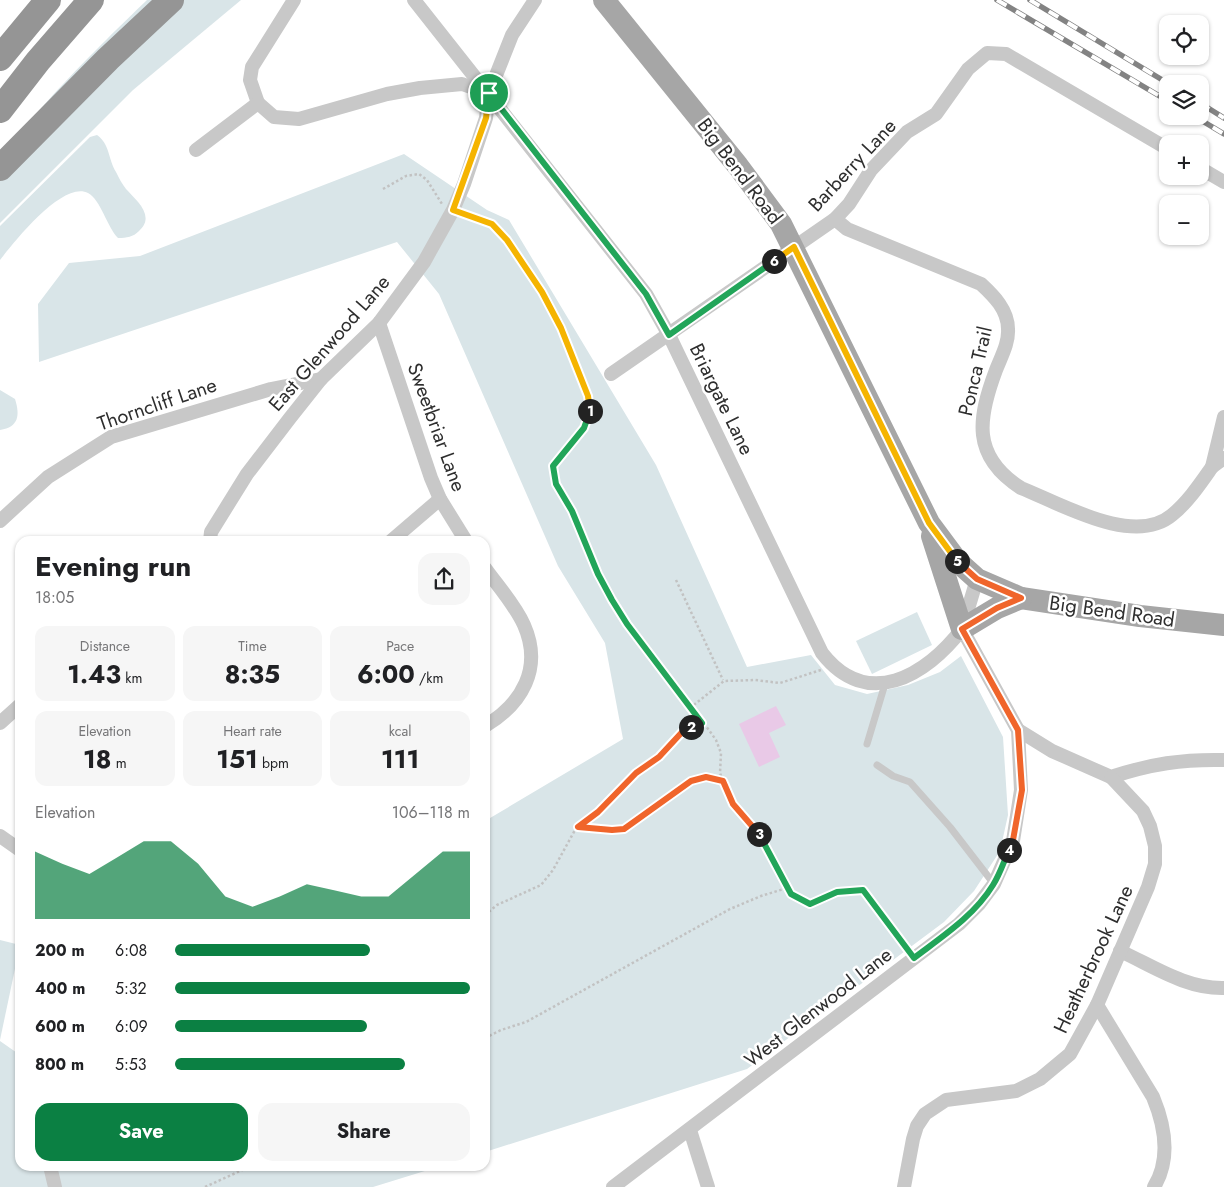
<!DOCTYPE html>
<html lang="en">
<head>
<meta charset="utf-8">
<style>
	body { margin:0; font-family:Jost,sans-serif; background:#f6f6f6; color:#202124; height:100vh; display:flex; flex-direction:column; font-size:19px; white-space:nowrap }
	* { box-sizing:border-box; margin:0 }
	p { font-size:16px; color:#757577 }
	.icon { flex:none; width:28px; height:28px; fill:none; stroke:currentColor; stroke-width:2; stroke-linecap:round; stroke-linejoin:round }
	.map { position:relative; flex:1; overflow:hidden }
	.details { position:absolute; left:15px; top:536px; width:475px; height:635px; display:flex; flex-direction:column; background:#fff; border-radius:15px; box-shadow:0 1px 4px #0004 }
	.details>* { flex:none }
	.tools { position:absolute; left:1159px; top:15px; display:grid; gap:10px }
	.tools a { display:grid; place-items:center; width:50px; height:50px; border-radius:10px; background:#fff; box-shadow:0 1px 4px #0004; font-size:25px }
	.pin { position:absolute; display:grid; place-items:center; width:42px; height:42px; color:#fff; margin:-21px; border:2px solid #fff; border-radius:50%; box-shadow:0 1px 5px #0007 }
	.km { position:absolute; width:25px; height:25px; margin:-12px; border-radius:50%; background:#222; color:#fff; font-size:14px; line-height:25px; text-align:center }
	.round { display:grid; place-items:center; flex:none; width:52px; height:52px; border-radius:15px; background:#f6f6f6 }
	.head { display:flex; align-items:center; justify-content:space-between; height:85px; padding:0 20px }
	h1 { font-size:28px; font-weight:700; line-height:38px }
	.figures { display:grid; grid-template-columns:repeat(3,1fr); gap:8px; height:85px; padding:5px 20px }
	.figures div { display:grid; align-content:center; border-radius:12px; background:#f6f6f6; text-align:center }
	.figures b { font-size:25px; font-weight:700 }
	.figures small { font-size:14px; font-weight:400 }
	.figures p { font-size:14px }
	.chart { height:140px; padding:10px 20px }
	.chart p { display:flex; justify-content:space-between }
	.chart svg { width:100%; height:90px; margin-top:5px; fill:#0b8043; opacity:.7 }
	.action { display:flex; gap:10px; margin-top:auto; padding:10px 20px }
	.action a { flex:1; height:58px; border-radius:15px; background:#0b8043; color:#fff; font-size:20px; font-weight:700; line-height:58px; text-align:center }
	.action a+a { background:#f6f6f6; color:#202124 }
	ul { padding:0 20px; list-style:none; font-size:16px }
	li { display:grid; grid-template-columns:80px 60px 1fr; align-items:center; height:38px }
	li i { height:12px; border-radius:6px; background:#0b8043 }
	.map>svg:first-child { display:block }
	.green { fill:#d9e5e8 }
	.water { fill:#e9c9e7 }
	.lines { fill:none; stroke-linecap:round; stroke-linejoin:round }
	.path { stroke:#c2c2c2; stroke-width:2.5; stroke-dasharray:2.5 2.5; stroke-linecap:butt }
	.lane { stroke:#c8c8c8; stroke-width:7 }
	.street { stroke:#c8c8c8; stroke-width:14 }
	.primary { stroke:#a6a6a6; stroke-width:22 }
	.highway { stroke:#959595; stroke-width:26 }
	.rail-casing { stroke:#838383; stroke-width:5.5 }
	.rail { stroke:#fff; stroke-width:4; stroke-dasharray:11; stroke-linecap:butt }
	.split-1-casing { stroke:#fff; stroke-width:10 }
	.split-2-casing { stroke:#fff; stroke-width:10 }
	.split-3-casing { stroke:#fff; stroke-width:10 }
	.split-4-casing { stroke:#fff; stroke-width:10 }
	.split-5-casing { stroke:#fff; stroke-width:10 }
	.split-6-casing { stroke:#fff; stroke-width:10 }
	.split-7-casing { stroke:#fff; stroke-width:10 }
	.split-1 { stroke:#f5b400; stroke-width:6 }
	.split-2 { stroke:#22a559; stroke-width:6 }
	.split-3 { stroke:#f0652b; stroke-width:6 }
	.split-4 { stroke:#22a559; stroke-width:6 }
	.split-5 { stroke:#f0652b; stroke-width:6 }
	.split-6 { stroke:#f5b400; stroke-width:6 }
	.split-7 { stroke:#22a559; stroke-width:6 }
	.labels { text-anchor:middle; stroke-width:5; stroke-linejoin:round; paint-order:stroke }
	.street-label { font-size:20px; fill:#2e2e2e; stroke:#fff }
</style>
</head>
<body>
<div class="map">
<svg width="1224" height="1187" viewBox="0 0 1224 1187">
	<rect width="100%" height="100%" fill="#fff"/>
	<g class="green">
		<path d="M147 0H241L133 90 0 223C0 206 0 186 0 169 6 135 117 29 147 0Z"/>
		<path d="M97 135C110 144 108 159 116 172 119 178 122 184 126 189 136 200 156 216 139 231 133 237 127 238 118 238 107 227 101 200 88 193 63 180 14 242 0 260V226L90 137Z"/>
		<polygon points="404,154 487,210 509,220 656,465 747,667 811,655 835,685 867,694 908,685 940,672 961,656 1003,737 1008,815 1000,851 974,891 944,922 747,1069 485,1152 485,821 623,739 605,643 558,566 439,294 397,242 39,362 38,304 69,263 140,256"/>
		<path d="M0 390 15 399C20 415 19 427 0 430Z"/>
		<polygon points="917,612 932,645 872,674 856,641"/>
		<polygon points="0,940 20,945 0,1040"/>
		<polygon points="0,1041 20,1055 20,1166 441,1166 373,1187 0,1187"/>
	</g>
	<polygon class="water" points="776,706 786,725 769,733 780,757 759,767 739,724"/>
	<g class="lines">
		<g class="path">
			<polyline points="383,189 406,176 419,174 427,180 442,204"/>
			<path d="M465 215 492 224 507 240 553 311 588 396C598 435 552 450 553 472 553 487 567 500 573 513 590 550 604 587 626 622 652 664 688 700 716 740L721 753 720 773 730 800 763 839 791 894 810 904 837 892 854 890"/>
			<polyline points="676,580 723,680"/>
			<polyline points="690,708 724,681 755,680 780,683 821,670"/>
			<polyline points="579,827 612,830 623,829 691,781 706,777 723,781"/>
			<polyline points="485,915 497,905 541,885 553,870 575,830 597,812 636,773 664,753 685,730 702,723"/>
			<polyline points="485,1038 501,1030 526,1022 730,909 761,896 787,888"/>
			<polyline points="205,1187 251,1166"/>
		</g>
		<g class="lane">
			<polyline points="867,744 885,684"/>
			<polyline points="877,765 893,776 910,782 950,827 994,884"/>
			<polyline points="863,890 914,958"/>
		</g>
		<g class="street">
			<path d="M414 0 646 294 669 335 822 653C867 711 926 676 962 629"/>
			<polyline points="258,103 250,80 252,67 294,0"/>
			<polyline points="196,150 258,103 274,117 299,119 387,94 420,88 462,84 488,93"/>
			<polyline points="1200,168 1224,182"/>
			<path d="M835 219 847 229 981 284C994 296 1008 310 1008 329 1009 343 1001 357 996 370 978 418 971 456 1021 488 1061 504 1134 547 1172 515 1188 502 1200 484 1212 467"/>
			<polyline points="379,323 431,478 440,499 466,541"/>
			<polyline points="611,374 835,219 849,204 871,170 907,132 936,114 968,69 987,53 1006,54 1168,149"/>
			<polyline points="1224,417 1212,467 1224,458"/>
			<polyline points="0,521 48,477 111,437 271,389 321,379"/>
			<polyline points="210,541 211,532 247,474 290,418 321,379 379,323 424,262 453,210 464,184 486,118 489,93 512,35 535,0"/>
			<polyline points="391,541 440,499"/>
			<path d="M485 568C498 586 515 605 524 625 543 668 522 704 485 726"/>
			<polyline points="0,723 20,705"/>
			<path d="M1018 730 1052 751 1111 777C1150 764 1183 759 1224 760"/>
			<polyline points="0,836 20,850"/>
			<path d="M1120 951C1153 966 1186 989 1224 988"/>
			<path d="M1097 1005 1153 1097C1165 1126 1171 1159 1154 1187"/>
			<polyline points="690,1130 708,1187"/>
			<polyline points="50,1166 55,1187"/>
			<polyline points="613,1187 959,924 979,904 994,884 1013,841 1021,790 1018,730 962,629 977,579"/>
			<polyline points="904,1187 913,1139 917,1126 925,1114 946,1100 1016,1091 1040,1079 1070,1054 1097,1005 1148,887 1155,864 1155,846 1150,826 1143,811 1111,777"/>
		</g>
		<g class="primary">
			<polyline points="604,0 738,166 781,224 929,523 958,562 977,579 1021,598 1140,616 1224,625"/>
			<polyline points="932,536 962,629 997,608 1021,598"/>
		</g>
		<g class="highway">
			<polyline points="0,58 48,0"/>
			<polyline points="0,110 38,61 91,0"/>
			<polyline points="0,168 108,59 171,0"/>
		</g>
		<defs>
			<g id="rail">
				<polyline points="997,0 1168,101"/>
				<polyline points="1030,0 1169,84"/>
				<polyline points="1200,103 1224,118"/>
				<polyline points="1194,116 1224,134"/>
			</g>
		</defs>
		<use href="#rail" class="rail-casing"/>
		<use href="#rail" class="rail"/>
	</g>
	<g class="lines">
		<defs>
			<polyline id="split-1" points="489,93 486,118 453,210 492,224 507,240 542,292 561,328 588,396 590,411"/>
			<polyline id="split-2" points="590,411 584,428 553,466 556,484 572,511 598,574 612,600 627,624 702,723 691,727"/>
			<polyline id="split-3" points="691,727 684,730 659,757 636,773 598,812 578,827 612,830 624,829 691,781 706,777 723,781 733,804 759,834"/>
			<path id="split-4" d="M759 834 791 894 810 904 837 892 863 890 914 958C943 936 974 916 993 885 1000 874 1004 861 1009 850"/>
			<polyline id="split-5" points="957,561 977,579 1021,598 997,608 962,629 1018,730 1022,790 1013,840 1009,850"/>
			<polyline id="split-6" points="774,261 794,247 929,523 957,561"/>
			<polyline id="split-7" points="489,93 646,294 669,335 774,261"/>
		</defs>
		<use href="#split-1" class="split-1-casing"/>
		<use href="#split-2" class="split-2-casing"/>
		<use href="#split-3" class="split-3-casing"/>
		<use href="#split-4" class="split-4-casing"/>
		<use href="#split-5" class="split-5-casing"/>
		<use href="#split-6" class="split-6-casing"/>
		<use href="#split-7" class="split-7-casing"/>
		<use href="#split-1" class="split-1"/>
		<use href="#split-2" class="split-2"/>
		<use href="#split-3" class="split-3"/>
		<use href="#split-4" class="split-4"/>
		<use href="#split-5" class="split-5"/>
		<use href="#split-6" class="split-6"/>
		<use href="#split-7" class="split-7"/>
	</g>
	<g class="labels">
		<g class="street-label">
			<text transform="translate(852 165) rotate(-47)" y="7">Barberry Lane</text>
			<text transform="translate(740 171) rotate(53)" y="7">Big Bend Road</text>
			<text transform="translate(329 343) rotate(-49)" y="7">East Glenwood Lane</text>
			<text transform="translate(975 371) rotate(-77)" y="7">Ponca Trail</text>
			<text transform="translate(722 399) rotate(64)" y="7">Briargate Lane</text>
			<text transform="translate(157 404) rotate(-19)" y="7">Thorncliff Lane</text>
			<text transform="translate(437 427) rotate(70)" y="7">Sweetbriar Lane</text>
			<text transform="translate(1112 611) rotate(8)" y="7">Big Bend Road</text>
			<text transform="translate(1093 959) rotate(-65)" y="7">Heatherbrook Lane</text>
			<text transform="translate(818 1007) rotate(-38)" y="7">West Glenwood Lane</text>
		</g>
	</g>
</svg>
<div class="tools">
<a><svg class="icon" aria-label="locate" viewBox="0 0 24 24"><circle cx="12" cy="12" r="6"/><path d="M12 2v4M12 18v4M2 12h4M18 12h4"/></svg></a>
<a><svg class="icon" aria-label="layers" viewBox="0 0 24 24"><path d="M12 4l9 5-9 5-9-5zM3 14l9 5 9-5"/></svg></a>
<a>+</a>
<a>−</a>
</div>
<div class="pin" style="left:489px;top:93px;background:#1e9e55"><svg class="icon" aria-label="arrive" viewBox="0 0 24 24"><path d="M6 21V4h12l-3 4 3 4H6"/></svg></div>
<b class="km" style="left:590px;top:411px">1</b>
<b class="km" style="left:691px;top:727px">2</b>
<b class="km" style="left:759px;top:834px">3</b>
<b class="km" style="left:1009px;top:850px">4</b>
<b class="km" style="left:957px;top:561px">5</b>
<b class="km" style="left:774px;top:261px">6</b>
<section class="details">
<div class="head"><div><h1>Evening run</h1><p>18:05</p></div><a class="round"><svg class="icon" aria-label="share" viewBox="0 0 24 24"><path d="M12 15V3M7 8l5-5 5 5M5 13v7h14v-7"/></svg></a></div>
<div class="figures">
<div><p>Distance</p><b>1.43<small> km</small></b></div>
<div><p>Time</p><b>8:35</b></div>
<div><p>Pace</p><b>6:00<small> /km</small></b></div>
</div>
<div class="figures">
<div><p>Elevation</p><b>18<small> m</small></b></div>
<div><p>Heart rate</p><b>151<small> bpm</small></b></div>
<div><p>kcal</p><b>111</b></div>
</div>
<div class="chart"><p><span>Elevation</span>106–118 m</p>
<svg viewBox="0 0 160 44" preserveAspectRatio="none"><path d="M0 44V11L10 17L20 22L30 14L40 6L50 6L60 17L70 33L80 38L90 33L100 27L110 30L120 33L130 33L140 22L150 11L160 11V44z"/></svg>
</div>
<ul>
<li><b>200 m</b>6:08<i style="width:66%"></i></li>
<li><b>400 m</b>5:32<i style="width:100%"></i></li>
<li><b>600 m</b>6:09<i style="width:65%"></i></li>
<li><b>800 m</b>5:53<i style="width:78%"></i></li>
</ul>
<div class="action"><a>Save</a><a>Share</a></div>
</section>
</div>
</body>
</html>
